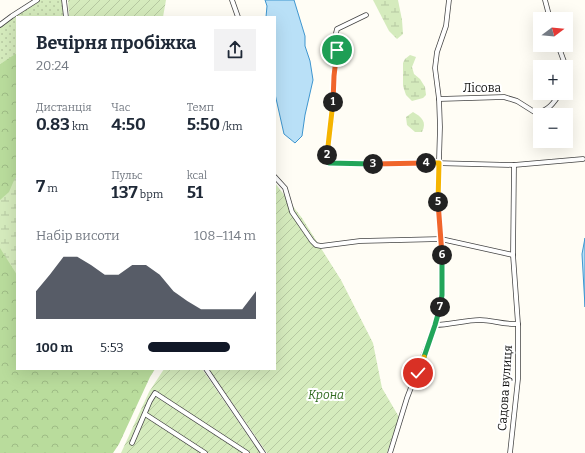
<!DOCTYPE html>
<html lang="uk">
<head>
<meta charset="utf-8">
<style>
	body { margin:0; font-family:Bitter,serif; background:#f2f2f3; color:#1f2937; height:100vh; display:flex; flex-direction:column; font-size:15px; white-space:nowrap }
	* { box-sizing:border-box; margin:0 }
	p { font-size:13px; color:#747a83 }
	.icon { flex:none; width:22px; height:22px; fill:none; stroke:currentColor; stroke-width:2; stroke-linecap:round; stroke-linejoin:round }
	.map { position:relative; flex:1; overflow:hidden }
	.sheet { position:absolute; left:16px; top:16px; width:260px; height:354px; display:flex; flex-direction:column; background:#fff; border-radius:0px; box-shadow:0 4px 16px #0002 }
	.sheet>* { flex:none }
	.needle { width:26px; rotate:74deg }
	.fabs { position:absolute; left:533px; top:12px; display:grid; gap:8px }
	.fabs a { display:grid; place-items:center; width:40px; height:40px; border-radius:0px; background:#fff; box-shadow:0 4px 16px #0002; font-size:20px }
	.pin { position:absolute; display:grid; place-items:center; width:34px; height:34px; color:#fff; margin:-17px; border:2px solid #fff; border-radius:50%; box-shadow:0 1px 4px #0007 }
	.km { position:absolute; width:20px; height:20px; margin:-10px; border-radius:50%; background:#222; color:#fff; font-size:11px; line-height:20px; text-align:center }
	.round { display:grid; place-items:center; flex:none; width:42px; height:42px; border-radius:0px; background:#f2f2f3 }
	.headline { display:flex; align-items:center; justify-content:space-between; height:68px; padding:0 20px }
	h1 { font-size:18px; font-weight:700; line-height:30px }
	.figures { display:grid; grid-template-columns:repeat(3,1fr); gap:6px; height:68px; padding:4px 20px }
	.figures div { display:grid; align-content:center }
	.figures b { font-size:17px; font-weight:700 }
	.figures small { font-size:11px; font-weight:400 }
	.figures p { font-size:11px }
	.chart { height:112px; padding:8px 20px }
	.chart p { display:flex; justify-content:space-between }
	.chart svg { width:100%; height:72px; margin-top:4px; fill:#111827; opacity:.7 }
	ul { padding:0 20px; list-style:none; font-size:13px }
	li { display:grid; grid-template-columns:64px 48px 1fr; align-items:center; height:30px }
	li i { height:10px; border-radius:5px; background:#111827 }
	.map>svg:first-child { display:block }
	.grass { fill:url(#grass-dots) }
	.forest { fill:url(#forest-crowns) }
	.wetland { fill:url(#wetland-marsh) }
	.garden { fill:url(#garden-furrows) }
	.water { fill:#b9e0f7; stroke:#3f96cf }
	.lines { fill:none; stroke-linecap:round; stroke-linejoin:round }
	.minor-casing { stroke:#444; stroke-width:5.5 }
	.minor { stroke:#fff; stroke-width:4 }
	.split-1-casing { stroke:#fff; stroke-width:8 }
	.split-2-casing { stroke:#fff; stroke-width:8 }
	.split-3-casing { stroke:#fff; stroke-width:8 }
	.split-4-casing { stroke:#fff; stroke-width:8 }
	.split-5-casing { stroke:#fff; stroke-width:8 }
	.split-6-casing { stroke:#fff; stroke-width:8 }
	.split-7-casing { stroke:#fff; stroke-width:8 }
	.split-8-casing { stroke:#fff; stroke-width:8 }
	.split-9-casing { stroke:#fff; stroke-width:8 }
	.split-1 { stroke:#f0652b; stroke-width:5 }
	.split-2 { stroke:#f5b400; stroke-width:5 }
	.split-3 { stroke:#22a559; stroke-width:5 }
	.split-4 { stroke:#f0652b; stroke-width:5 }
	.split-5 { stroke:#f5b400; stroke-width:5 }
	.split-6 { stroke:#f0652b; stroke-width:5 }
	.split-7 { stroke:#22a559; stroke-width:5 }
	.split-8 { stroke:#22a559; stroke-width:5 }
	.split-9 { stroke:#f5b400; stroke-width:5 }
	.labels { text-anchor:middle; stroke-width:4; stroke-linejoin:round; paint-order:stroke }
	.street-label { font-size:12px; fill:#111; stroke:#fff }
	.park-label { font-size:12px; font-style:italic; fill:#2f6b1f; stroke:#fff }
</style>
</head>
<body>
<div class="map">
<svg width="585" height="453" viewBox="0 0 585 453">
	<defs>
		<pattern id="grass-dots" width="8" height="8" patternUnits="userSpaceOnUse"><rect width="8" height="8" fill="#d5ebbd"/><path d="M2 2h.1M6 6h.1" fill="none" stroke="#b6c8a1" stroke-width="1.8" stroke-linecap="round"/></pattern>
		<pattern id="forest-crowns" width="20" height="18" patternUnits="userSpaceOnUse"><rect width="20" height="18" fill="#b9dc9c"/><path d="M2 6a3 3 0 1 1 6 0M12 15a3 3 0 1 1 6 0" fill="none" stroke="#9ebc85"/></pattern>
		<pattern id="wetland-marsh" width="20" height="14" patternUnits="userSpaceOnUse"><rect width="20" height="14" fill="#d5ebbd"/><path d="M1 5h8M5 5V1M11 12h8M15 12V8" fill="none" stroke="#b6c8a1"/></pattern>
		<pattern id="garden-furrows" width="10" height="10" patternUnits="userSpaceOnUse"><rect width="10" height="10" fill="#d5ebbd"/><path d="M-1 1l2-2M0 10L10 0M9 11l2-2" fill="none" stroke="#b6c8a1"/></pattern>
	</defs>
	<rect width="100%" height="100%" fill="#fffdf5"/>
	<polygon class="grass" points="34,0 63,0 65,17 17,17 17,54 0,64 0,23 17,10"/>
	<polygon class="forest" points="17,53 17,369 155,369 150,377 119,444 113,453 0,453 0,64"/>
	<g class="wetland">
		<polygon points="373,0 398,0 402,20 403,34 397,39 389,31"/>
		<polygon points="410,55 416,57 412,67 414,74 420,79 425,87 426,95 423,98 412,101 406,95 403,86 403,63 405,59"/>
		<path d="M413 112C422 117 427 122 422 132H415L407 125 406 117Z"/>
		<polygon points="17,177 17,275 0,248 0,200 9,192 15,178"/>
	</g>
	<g class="garden">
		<polygon points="68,0 166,0 163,17 69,17"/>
		<polygon points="275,183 302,218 341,280 373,343 382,388 399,417 387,453 267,453 209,369 275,369"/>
		<polygon points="164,369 202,369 260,453 121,453 149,392"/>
	</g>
	<g class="water">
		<polygon points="265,0 294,0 305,36 305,46 310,61 313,80 305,115 302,136 295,143 284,134 275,94 275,17 266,17 267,6"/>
		<polygon points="585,238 585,307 582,254"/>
	</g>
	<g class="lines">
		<defs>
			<g id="minor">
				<polyline points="64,0 66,17"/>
				<polyline points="232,0 238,17"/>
				<polyline points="545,0 550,19"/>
				<polyline points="366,15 337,29 336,33 337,50 334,76 332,118 327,155 329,163 380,164 434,163 514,165 583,159"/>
				<polyline points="0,25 12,16 37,0"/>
				<polyline points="558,45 566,67"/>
				<polyline points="566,68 566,83"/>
				<path d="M439 99 504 97 517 101 536 113C548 111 554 103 560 93"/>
				<polyline points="275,177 285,188 292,212 312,241 316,245 321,246 360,241 441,239 513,255"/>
				<path d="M435 325C450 325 465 320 480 320 492 320 505 325 518 324"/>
				<polyline points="206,369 263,453"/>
				<polyline points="145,414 205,453"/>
				<polyline points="132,443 150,401 155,393 247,453"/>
				<polyline points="390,453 407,398 435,325 442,295 443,264 438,194 440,127 439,99 435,68 437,52 446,26 449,0"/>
				<polyline points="510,453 518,379 518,324 513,255 514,165"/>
			</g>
		</defs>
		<use href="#minor" class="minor-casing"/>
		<use href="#minor" class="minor"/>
	</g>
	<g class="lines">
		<defs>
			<polyline id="split-1" points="333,102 334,76 337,50"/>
			<polyline id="split-2" points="327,155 333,102"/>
			<polyline id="split-3" points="327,155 329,163 373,164"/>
			<polyline id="split-4" points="373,164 426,163"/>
			<polyline id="split-5" points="426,163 439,163 438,202"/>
			<polyline id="split-6" points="438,202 442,255"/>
			<polyline id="split-7" points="440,307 442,295 442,255"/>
			<polyline id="split-8" points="424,357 435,325 440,307"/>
			<polyline id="split-9" points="418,373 424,357"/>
		</defs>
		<use href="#split-1" class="split-1-casing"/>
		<use href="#split-2" class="split-2-casing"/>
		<use href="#split-3" class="split-3-casing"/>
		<use href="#split-4" class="split-4-casing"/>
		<use href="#split-5" class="split-5-casing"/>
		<use href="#split-6" class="split-6-casing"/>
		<use href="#split-7" class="split-7-casing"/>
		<use href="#split-8" class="split-8-casing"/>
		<use href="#split-9" class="split-9-casing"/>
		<use href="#split-1" class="split-1"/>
		<use href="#split-2" class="split-2"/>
		<use href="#split-3" class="split-3"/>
		<use href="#split-4" class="split-4"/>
		<use href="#split-5" class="split-5"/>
		<use href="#split-6" class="split-6"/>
		<use href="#split-7" class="split-7"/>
		<use href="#split-8" class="split-8"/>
		<use href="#split-9" class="split-9"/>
	</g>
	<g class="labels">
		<g class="street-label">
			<text x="482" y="92">Лісова</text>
			<text transform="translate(505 388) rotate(-86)" y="4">Садова вулиця</text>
		</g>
		<g class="park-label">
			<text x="326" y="399">Крона</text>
		</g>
	</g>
</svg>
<div class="fabs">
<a><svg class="needle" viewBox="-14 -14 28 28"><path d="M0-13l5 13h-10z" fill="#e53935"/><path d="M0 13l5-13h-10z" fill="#747a83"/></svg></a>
<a>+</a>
<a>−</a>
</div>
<div class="pin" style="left:337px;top:50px;background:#1e9e55"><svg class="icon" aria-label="arrive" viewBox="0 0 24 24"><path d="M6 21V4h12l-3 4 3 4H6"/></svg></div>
<div class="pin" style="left:418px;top:373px;background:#d93025"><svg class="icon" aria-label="check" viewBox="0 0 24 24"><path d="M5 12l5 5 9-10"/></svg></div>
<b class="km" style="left:333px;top:102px">1</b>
<b class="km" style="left:327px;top:155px">2</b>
<b class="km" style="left:373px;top:164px">3</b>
<b class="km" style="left:426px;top:163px">4</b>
<b class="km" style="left:438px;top:202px">5</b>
<b class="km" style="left:442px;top:255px">6</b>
<b class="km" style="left:440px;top:307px">7</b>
<section class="sheet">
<div class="headline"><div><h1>Вечірня пробіжка</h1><p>20:24</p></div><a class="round"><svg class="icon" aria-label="share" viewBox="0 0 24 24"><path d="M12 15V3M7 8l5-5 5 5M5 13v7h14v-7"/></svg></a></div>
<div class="figures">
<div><p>Дистанція</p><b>0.83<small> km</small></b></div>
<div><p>Час</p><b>4:50</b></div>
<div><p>Темп</p><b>5:50<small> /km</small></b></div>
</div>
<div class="figures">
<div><b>7<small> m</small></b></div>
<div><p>Пульс</p><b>137<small> bpm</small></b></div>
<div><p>kcal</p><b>51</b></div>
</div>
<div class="chart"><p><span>Набір висоти</span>108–114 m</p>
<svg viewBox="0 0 160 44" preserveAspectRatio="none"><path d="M0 44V27L10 17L20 6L30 6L40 11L50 17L60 17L70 11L80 11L90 17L100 27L110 33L120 38L130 38L140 38L150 38L160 27V44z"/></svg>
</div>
<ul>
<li><b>100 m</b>5:53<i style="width:76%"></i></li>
</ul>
</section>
</div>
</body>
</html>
